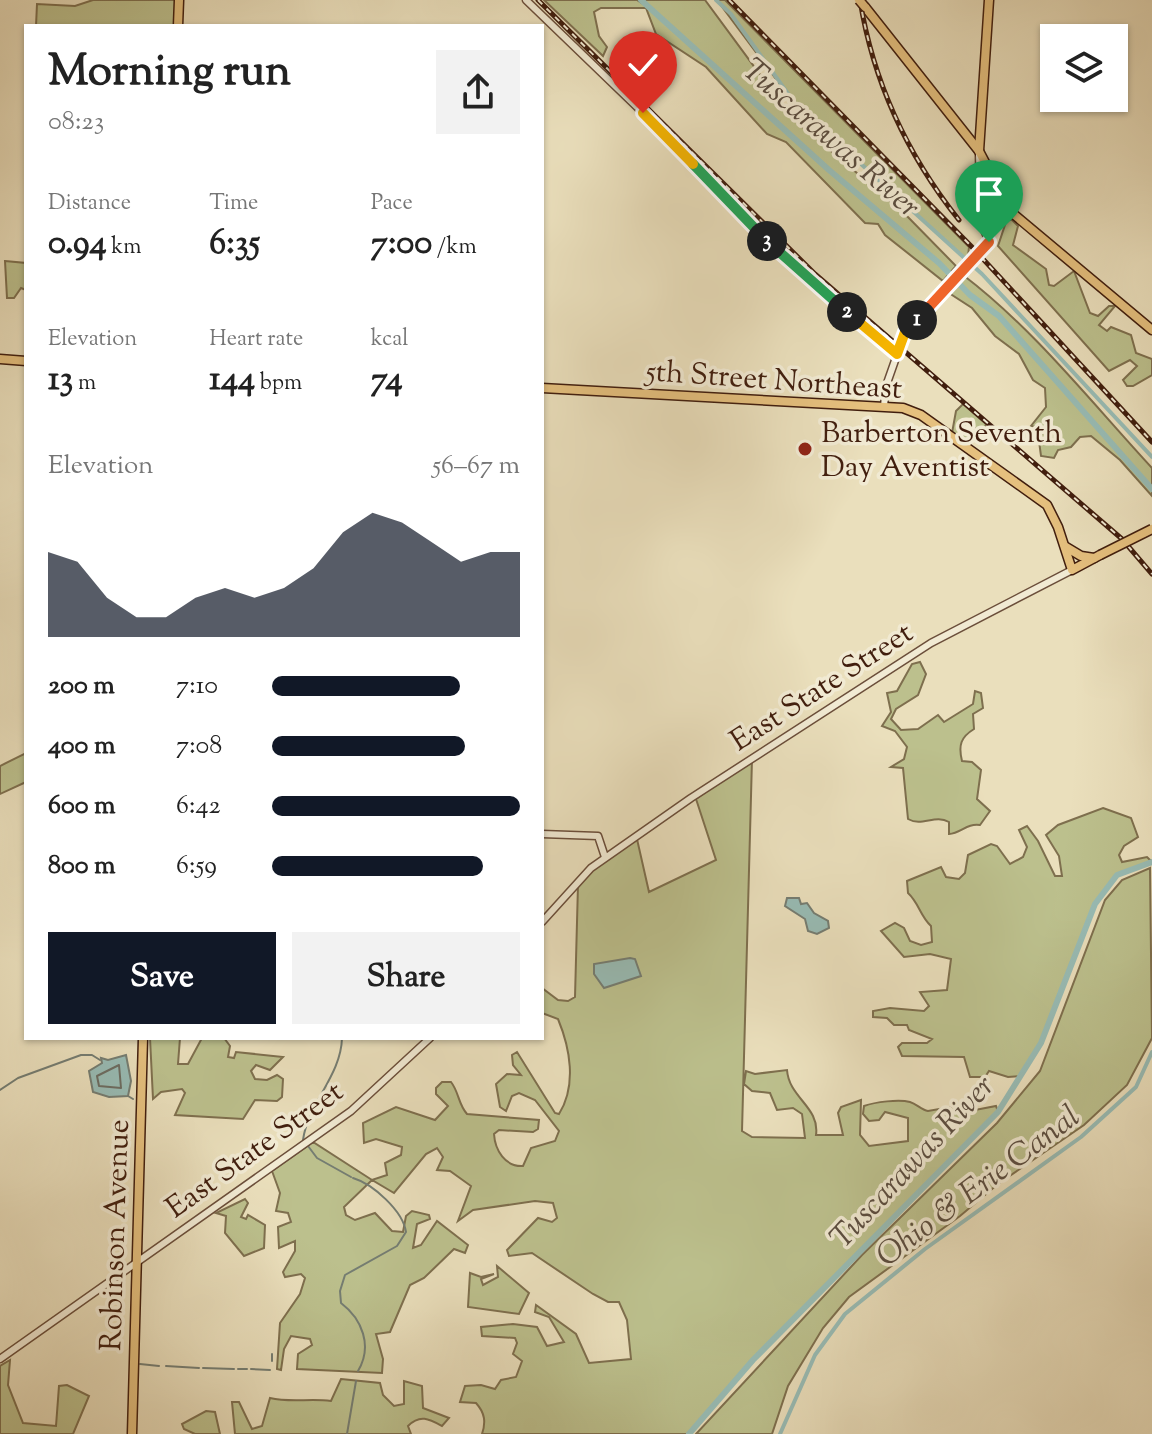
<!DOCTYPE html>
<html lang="en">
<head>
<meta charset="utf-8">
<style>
	body { margin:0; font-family:"Sorts Mill Goudy",serif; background:#f2f2f2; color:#222; height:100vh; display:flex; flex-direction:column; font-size:30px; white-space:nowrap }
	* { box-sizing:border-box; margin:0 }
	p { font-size:26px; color:#767676 }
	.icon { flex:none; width:44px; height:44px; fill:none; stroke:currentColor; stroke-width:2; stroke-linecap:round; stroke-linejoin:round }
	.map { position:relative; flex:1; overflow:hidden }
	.side { position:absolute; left:24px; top:24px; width:520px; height:1016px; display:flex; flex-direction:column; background:#fff; border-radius:0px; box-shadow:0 2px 6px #0004 }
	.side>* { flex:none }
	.buttons { position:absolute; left:1040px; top:24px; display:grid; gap:16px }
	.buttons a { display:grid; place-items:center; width:88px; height:88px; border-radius:0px; background:#fff; box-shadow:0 2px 6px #0004; font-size:40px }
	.pin { position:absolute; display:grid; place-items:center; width:68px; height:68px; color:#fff; margin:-82px -34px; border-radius:50% 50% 50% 0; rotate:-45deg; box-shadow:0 0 8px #0007 }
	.pin .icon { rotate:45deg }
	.km { position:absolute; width:40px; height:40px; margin:-20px; border-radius:50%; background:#222; color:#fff; font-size:22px; line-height:40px; text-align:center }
	.round { display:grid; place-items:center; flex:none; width:84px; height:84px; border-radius:0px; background:#f2f2f2 }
	.headline { display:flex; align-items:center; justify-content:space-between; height:136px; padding:0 24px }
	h1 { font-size:44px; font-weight:800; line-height:60px }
	.metrics { display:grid; grid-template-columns:repeat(3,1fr); gap:12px; height:136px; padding:8px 24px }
	.metrics div { display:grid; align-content:center }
	.metrics b { font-size:34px; font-weight:800 }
	.metrics small { font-size:22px; font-weight:400 }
	.metrics p { font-size:22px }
	.chart { height:224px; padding:16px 24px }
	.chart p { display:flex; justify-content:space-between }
	.chart svg { width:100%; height:144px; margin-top:8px; fill:#111827; opacity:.7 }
	.button { display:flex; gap:16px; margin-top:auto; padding:16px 24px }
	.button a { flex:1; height:92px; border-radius:0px; background:#111827; color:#fff; font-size:32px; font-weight:800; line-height:92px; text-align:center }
	.button a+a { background:#f2f2f2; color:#222 }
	ul { padding:0 24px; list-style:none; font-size:26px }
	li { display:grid; grid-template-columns:128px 96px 1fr; align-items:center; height:60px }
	li i { height:20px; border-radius:10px; background:#111827 }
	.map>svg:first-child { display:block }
	.green { fill:#bcc08d; stroke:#7e6f4e; stroke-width:2 }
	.water { fill:#98bcb5; stroke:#757d72; stroke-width:2 }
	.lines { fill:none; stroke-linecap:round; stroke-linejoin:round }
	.shore { stroke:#6c6d62; stroke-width:2 }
	.stream { stroke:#757d72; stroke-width:2 }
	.canal { stroke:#98bcb5; stroke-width:4 }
	.river { stroke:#98bcb5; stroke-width:6 }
	.minor-casing { stroke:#6b4e3a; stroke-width:9 }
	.major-casing { stroke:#411e0e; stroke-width:11 }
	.minor { stroke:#f1ead3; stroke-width:6 }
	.major { stroke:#e5c07e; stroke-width:8 }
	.rail-casing { stroke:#411e0e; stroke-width:5 }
	.rail { stroke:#f1ead3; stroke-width:2; stroke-dasharray:6; stroke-linecap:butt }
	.major-bridge-casing { stroke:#411e0e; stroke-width:11; stroke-linecap:butt }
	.major-bridge { stroke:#e5c07e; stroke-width:8 }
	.split-1-casing { stroke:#fff; stroke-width:16 }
	.split-2-casing { stroke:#fff; stroke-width:16 }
	.split-3-casing { stroke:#fff; stroke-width:16 }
	.split-4-casing { stroke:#fff; stroke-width:16 }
	.split-5-casing { stroke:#fff; stroke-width:16 }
	.split-1 { stroke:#f0652b; stroke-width:10 }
	.split-2 { stroke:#f5b400; stroke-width:10 }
	.split-3 { stroke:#22a559; stroke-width:10 }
	.split-4 { stroke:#22a559; stroke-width:10 }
	.split-5 { stroke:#f5b400; stroke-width:10 }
	.poi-dot { fill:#8f2418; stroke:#f1ead3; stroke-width:3 }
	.labels { text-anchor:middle; stroke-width:7; stroke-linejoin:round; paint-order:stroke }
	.street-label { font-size:30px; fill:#411e0e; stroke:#f1ead3 }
	.poi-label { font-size:30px; fill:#411e0e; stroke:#f1ead3; text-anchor:start }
	.water-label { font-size:32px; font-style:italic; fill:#5b4d40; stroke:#f1ead3 }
</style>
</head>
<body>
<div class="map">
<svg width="1152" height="1434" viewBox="0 0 1152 1434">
	<rect width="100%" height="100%" fill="#eadfbc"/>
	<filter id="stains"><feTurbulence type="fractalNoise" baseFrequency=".0025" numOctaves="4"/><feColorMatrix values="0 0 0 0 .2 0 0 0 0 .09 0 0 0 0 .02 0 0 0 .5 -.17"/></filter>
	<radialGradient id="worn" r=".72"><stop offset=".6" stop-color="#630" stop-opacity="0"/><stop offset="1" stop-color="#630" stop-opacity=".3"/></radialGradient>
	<g class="green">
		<polygon points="93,0 179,0 178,26 36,26 37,4 75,6"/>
		<polygon points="544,0 637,0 643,4 643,0 705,0 792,118 903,212 956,266 943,281 885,235 878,224 865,223 786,142 767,134 706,67 656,34 646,8 601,8 594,12 599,36 607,47 603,56"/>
		<polygon points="717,0 725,0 969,247 968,256 964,258 861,164 811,126"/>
		<polygon points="1011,219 1018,226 1013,245 1046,269 1049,285 1054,286 1074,271 1090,313 1098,316 1109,306 1115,306 1099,325 1107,331 1111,327 1131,335 1136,353 1152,359 1152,375 1133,386 1127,386 1123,380 1137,366 1130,360 1109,371 998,246 1006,222"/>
		<polygon points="5,261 26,263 26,290 21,288 14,298 7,298"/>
		<path d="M963 275C1034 329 1091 402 1152 468V496L1120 460 1091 436 1080 437 1071 447 1058 450 1054 458 1041 456 1039 441 1044 428 1031 426 1046 407 1045 388 1033 380 1019 354 995 336 972 308 949 293Z"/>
		<polygon points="963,404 986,424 984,430 973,428 967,444 952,433 956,411"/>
		<path d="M920 662 926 674 918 695 896 709 891 719 901 730 918 729 938 715 944 722 973 704 975 691 981 693 983 708 973 714 974 729C961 737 958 745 962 761L972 762 981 770 977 799 990 811 980 825C967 823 961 833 949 834V822C935 814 922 827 908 819L903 768 891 767 904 759 907 747 895 731 882 726 891 712 887 693 897 691 912 664Z"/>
		<polygon points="26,753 26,782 0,794 0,766"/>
		<path d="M752 759 742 1131 752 1137 805 1138 802 1114 793 1108 777 1110 770 1093 752 1091 744 1084 746 1071 755 1074 787 1070C789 1098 820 1107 816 1135H843L838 1113 841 1107 861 1100 860 1135 869 1146 908 1141V1118L885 1112 879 1120 869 1121 863 1114 864 1106C875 1102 899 1099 910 1102 917 1104 921 1110 928 1111L962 1105 970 1111 996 1106 998 1112 753 1360 689 1434H482C486 1422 485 1413 476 1403L460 1402 465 1386 481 1385 495 1389 501 1380 516 1377 522 1361 513 1354 517 1343 515 1338 482 1336 481 1327 513 1324 537 1327 547 1346 564 1342 549 1317 535 1312 536 1305 576 1334 589 1363 631 1359 627 1320 619 1302H608L593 1294 532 1253 509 1256 507 1250 538 1218 552 1222 557 1218 553 1203 535 1201 473 1210 458 1221 471 1186 450 1171 437 1170 443 1157 437 1148 426 1154 394 1193 372 1180 344 1207 346 1215 355 1220 375 1213 392 1231 403 1232 406 1216 412 1211 429 1215 430 1219 417 1224 413 1248 421 1245 437 1221 468 1245 465 1253 454 1249 424 1278 410 1285 390 1332 376 1334 383 1359 382 1373 297 1369 298 1354 312 1345 310 1339 291 1336 284 1349 281 1370 277 1369 280 1323 300 1294 305 1278 301 1274 285 1277 283 1272 295 1251V1241L279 1248 278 1227 291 1222 288 1213 276 1211 280 1193 272 1171 313 1142 372 1180 387 1175 385 1163 401 1155 402 1147 376 1139 364 1143 363 1123 396 1107 435 1120 448 1106 436 1094V1088L442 1082H451C459 1092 458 1104 467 1114L539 1120 538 1129 533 1132 499 1130 494 1134C495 1150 505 1167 523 1166L531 1148 555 1141 559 1131 535 1100 519 1093 512 1096 506 1111 500 1107 496 1084 507 1074 521 1075 513 1065 512 1055 517 1052 555 1113 559 1114C577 1085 570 1048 558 1019L542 1013V988L558 1000 568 1001 575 997 578 885 600 863 637 839 649 892 716 860 696 799Z"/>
		<path d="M1103 808 1131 818 1138 837 1124 846 1119 855 1122 862 1147 857 1152 862 1117 875 1095 904 1041 1043 1021 1076 1008 1077 989 1071 985 1077H970L964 1057 902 1056 898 1047 902 1043H927L932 1039 909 1030 907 1025H894L887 1018 873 1017V1011L890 1008 924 1011 929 1006 920 992 947 990 951 959 930 954 904 957 881 931 895 923 904 928 910 941 921 945 932 942 931 926C920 916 919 903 908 893L907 881 941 867 946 877 959 879 965 873 968 855 991 844 997 846 1010 864 1023 857 1027 847 1019 830 1027 826 1038 841 1055 876H1062L1059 856 1046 835 1058 825Z"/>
		<polygon points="1150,868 1152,1038 1127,1085 1084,1125 998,1184 960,1216 849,1297 823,1328 788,1386 772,1434 696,1434 862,1255 997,1123 1040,1071 1105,900 1122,880"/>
		<polygon points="150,1038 180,1038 178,1064 188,1064 202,1038 224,1038 230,1046 228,1057 234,1058 236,1052 283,1057 270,1070 256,1065 251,1071 255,1079 267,1080 277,1075 283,1079 282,1097 277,1101 255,1100 243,1119 175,1115 185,1093 182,1089 161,1092 153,1099"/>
		<polygon points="245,1199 248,1203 241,1217 246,1219 248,1215 265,1225 264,1248 244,1256 225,1233 226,1216 216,1213"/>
		<polygon points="497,1266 529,1293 519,1314 468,1307 470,1273 481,1277 494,1274 481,1279 483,1285 498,1277"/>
		<polygon points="10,1360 8,1385 23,1423 56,1426 59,1386 67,1385 89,1396 73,1434 0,1434 0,1366"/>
		<path d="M341 1379 380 1383 383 1395 394 1406 404 1404V1381L422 1386 423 1408 449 1418 442 1426C429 1419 420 1414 408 1426L411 1434H235L232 1402H239L252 1429 262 1426 270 1398C291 1403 310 1398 331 1401Z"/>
		<polygon points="206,1411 215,1412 220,1434 195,1434 184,1429 182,1424"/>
	</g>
	<g class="water">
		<polygon points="787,898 799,898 801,904 807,903 814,913 828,921 829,928 817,934 808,931 805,919 785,906"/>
		<polygon points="630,958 635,959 641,976 604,988 594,974 594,964"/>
		<polygon points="126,1055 131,1081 128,1096 109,1097 93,1092 89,1071 102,1063 101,1058 108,1060"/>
	</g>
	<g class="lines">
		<polygon class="shore" points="119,1065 121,1088 99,1086 97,1076"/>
		<g class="stream">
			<polyline points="0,1090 18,1078 81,1055 92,1055 100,1060"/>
			<polyline points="128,1096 133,1099"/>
			<path d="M303 1140C308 1103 341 1076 342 1038"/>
			<polyline points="308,1146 317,1158 351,1177"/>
			<path d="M353 1178C373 1184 403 1211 406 1232L397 1246 345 1275 340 1291 341 1303C362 1319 373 1346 358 1371"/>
			<polyline points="272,1361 272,1354"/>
			<polyline points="140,1364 159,1366"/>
			<polyline points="166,1366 199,1368"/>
			<polyline points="203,1368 234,1369"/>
			<polyline points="238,1369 247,1369"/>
			<polyline points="251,1369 270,1370"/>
			<polyline points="347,1434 356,1381"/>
		</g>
		<g class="canal">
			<polyline points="716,0 731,14 811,126 861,164 982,274 1152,457"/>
			<polyline points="780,1434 815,1355 845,1314 925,1249 1081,1137 1136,1087 1152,1052"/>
		</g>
		<g class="river">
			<polyline points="641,0 829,170 939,263 970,295 999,316 1152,489"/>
			<polyline points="689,1434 753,1360 998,1112 1041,1043 1095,904 1117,875 1152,862"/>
		</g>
		<defs>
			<g id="minor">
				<polyline points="526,0 637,107 766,240 897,354"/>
				<polyline points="884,406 886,386 905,332 989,242 981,222 979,155"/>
				<polyline points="542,834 598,836 605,857"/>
				<polyline points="542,922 591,868 691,798 931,643 1072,570"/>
				<polyline points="0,1359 351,1111 430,1038"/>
			</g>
			<g id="major">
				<polyline points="865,7 979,151 1011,212 1152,330"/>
				<polyline points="178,26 179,0"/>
				<polyline points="979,151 989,0"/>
				<polyline points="0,359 26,361"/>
				<polyline points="542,388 903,408 921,415 1047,505 1058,527 1072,570 1100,555"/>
				<polyline points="1066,547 1081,556 1094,558"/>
				<polyline points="132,1434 143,1038"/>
			</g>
		</defs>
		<use href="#minor" class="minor-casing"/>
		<use href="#major" class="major-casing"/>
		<use href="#minor" class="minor"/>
		<use href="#major" class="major"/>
		<defs>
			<g id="rail">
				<polyline points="538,0 815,274 1122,539 1152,574"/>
				<polyline points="729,0 971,246 1152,442"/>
				<path d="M860 0C873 81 908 156 959 220"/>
			</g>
		</defs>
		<use href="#rail" class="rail-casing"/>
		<use href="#rail" class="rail"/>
		<defs>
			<g id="major-bridge">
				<polyline points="859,0 865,7"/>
				<polyline points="1100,555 1152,529"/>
			</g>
		</defs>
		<use href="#major-bridge" class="major-bridge-casing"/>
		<use href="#major-bridge" class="major-bridge"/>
	</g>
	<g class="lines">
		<defs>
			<polyline id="split-1" points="917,320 989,242"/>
			<polyline id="split-2" points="847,312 897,354 905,332 917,320"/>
			<polyline id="split-3" points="767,241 847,312"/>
			<polyline id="split-4" points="693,164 767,241"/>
			<polyline id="split-5" points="643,113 693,164"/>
		</defs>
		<use href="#split-1" class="split-1-casing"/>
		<use href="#split-2" class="split-2-casing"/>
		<use href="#split-3" class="split-3-casing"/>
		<use href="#split-4" class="split-4-casing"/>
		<use href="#split-5" class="split-5-casing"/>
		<use href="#split-1" class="split-1"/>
		<use href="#split-2" class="split-2"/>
		<use href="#split-3" class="split-3"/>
		<use href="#split-4" class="split-4"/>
		<use href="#split-5" class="split-5"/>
	</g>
	<circle class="poi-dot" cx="805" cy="449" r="8"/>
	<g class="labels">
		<g class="street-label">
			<text transform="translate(774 379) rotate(4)" y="10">5th Street Northeast</text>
			<text transform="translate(821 686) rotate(-33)" y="10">East State Street</text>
			<text transform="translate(254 1149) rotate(-36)" y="10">East State Street</text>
			<text transform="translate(114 1235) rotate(-88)" y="10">Robinson Avenue</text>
		</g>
		<g class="poi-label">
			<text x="821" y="442">Barberton Seventh<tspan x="821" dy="34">Day Aventist</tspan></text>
		</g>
		<g class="water-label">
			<text transform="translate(832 137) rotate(41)" y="11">Tuscarawas River</text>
			<text transform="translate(911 1161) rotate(-47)" y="11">Tuscarawas River</text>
			<text transform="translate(977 1185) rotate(-37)" y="11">Ohio &amp; Erie Canal</text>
		</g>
	</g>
	<rect width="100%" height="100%" filter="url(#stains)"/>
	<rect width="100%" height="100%" fill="url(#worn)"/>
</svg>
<div class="buttons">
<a><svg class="icon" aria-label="layers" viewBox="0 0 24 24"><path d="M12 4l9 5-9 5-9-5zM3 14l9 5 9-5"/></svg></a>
</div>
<div class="pin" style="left:989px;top:242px;background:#1e9e55"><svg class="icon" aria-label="arrive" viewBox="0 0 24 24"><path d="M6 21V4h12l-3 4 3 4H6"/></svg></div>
<div class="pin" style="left:643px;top:113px;background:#d93025"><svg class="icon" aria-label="check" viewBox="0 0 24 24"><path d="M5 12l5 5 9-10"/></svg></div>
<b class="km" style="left:917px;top:320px">1</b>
<b class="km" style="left:847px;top:312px">2</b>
<b class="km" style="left:767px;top:241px">3</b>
<section class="side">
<div class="headline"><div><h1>Morning run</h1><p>08:23</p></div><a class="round"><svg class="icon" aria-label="share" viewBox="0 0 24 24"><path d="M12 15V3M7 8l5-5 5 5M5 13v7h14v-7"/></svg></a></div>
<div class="metrics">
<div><p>Distance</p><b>0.94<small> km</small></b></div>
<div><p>Time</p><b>6:35</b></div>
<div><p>Pace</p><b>7:00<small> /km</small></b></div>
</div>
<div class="metrics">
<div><p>Elevation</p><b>13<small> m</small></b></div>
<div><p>Heart rate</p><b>144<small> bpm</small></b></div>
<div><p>kcal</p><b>74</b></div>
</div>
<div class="chart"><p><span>Elevation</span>56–67 m</p>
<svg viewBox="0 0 160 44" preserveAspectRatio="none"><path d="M0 44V18L10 21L20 32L30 38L40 38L50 32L60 29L70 32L80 29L90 23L100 12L110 6L120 9L130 15L140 21L150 18L160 18V44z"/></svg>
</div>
<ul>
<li><b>200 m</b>7:10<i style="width:76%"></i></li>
<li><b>400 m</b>7:08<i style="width:78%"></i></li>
<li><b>600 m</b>6:42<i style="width:100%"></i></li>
<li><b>800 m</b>6:59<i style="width:85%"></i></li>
</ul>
<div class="button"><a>Save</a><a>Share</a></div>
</section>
</div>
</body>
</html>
